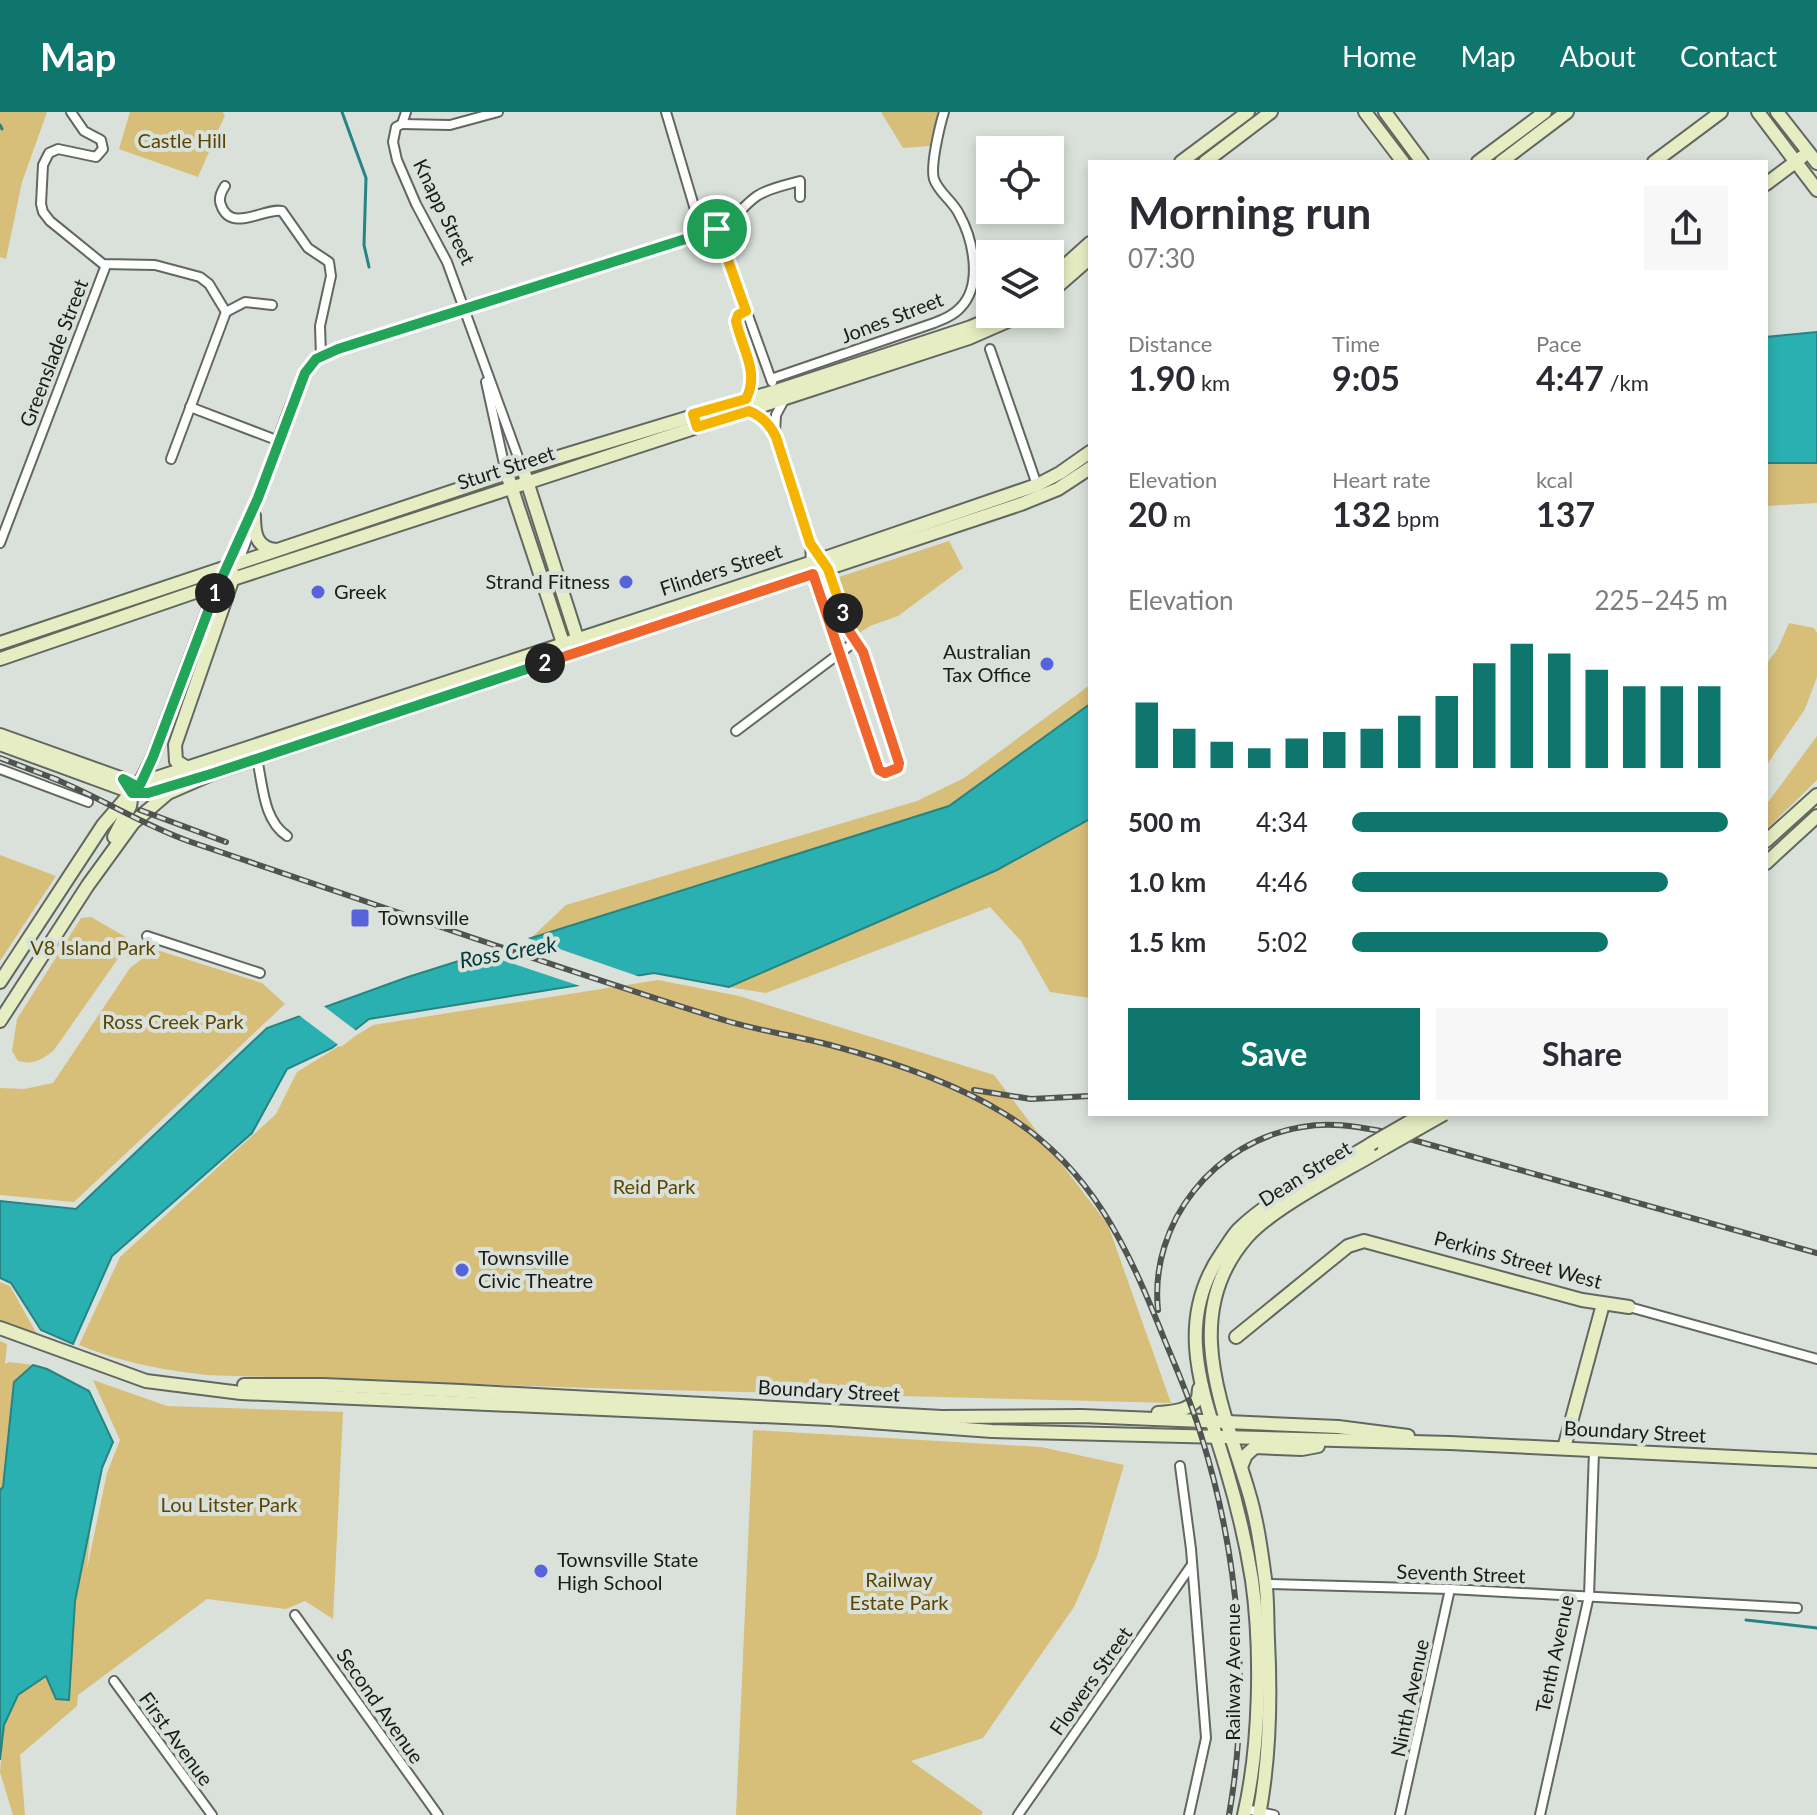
<!DOCTYPE html>
<html lang="en">
<head>
<meta charset="utf-8">
<style>
	body { margin:0; font-family:Lato,sans-serif; background:#f7f7f7; color:#2b2b33; height:100vh; display:flex; flex-direction:column; font-size:30px; white-space:nowrap }
	* { box-sizing:border-box; margin:0 }
	p { font-size:26px; color:#7c7c81 }
	.icon { flex:none; width:44px; height:44px; fill:none; stroke:currentColor; stroke-width:2; stroke-linecap:round; stroke-linejoin:round }
	.map { position:relative; flex:1; overflow:hidden }
	.panel { position:absolute; left:1088px; top:48px; width:680px; height:956px; display:flex; flex-direction:column; background:#fff; border-radius:0px; box-shadow:0 4px 12px #0003 }
	.panel>* { flex:none }
	.controls { position:absolute; left:976px; top:24px; display:grid; gap:16px }
	.controls a { display:grid; place-items:center; width:88px; height:88px; border-radius:0px; background:#fff; box-shadow:0 4px 12px #0003; font-size:40px }
	.pin { position:absolute; display:grid; place-items:center; width:68px; height:68px; color:#fff; margin:-34px; border:4px solid #fff; border-radius:50%; box-shadow:0 2px 8px #0007 }
	.km { position:absolute; width:40px; height:40px; margin:-20px; border-radius:50%; background:#222; color:#fff; font-size:22px; line-height:40px; text-align:center }
	.round { display:grid; place-items:center; flex:none; width:84px; height:84px; border-radius:0px; background:#f7f7f7 }
	.headline { display:flex; align-items:center; justify-content:space-between; height:136px; padding:0 40px }
	h1 { font-size:44px; font-weight:700; line-height:60px }
	.stats { display:grid; grid-template-columns:repeat(3,1fr); gap:12px; height:136px; padding:8px 40px }
	.stats div { display:grid; align-content:center }
	.stats b { font-size:34px; font-weight:700 }
	.stats small { font-size:22px; font-weight:400 }
	.stats p { font-size:22px }
	.chart { height:224px; padding:16px 40px }
	.chart p { display:flex; justify-content:space-between }
	.chart svg { width:100%; height:144px; margin-top:8px; stroke:#0f766e; stroke-width:6 }
	.primary-button { display:flex; gap:16px; margin-top:auto; padding:16px 40px }
	.primary-button a { flex:1; height:92px; border-radius:0px; background:#0f766e; color:#fff; font-size:32px; font-weight:700; line-height:92px; text-align:center }
	.primary-button a+a { background:#f7f7f7; color:#2b2b33 }
	ul { padding:0 40px; list-style:none; font-size:26px }
	li { display:grid; grid-template-columns:128px 96px 1fr; align-items:center; height:60px }
	li i { height:20px; border-radius:10px; background:#0f766e }
	header { display:flex; align-items:center; gap:48px; box-sizing:border-box; height:112px; padding:0 40px; background:#0f766e; color:#fff }
	header strong { font-size:38px }
	nav { display:flex; gap:44px; margin-inline-start:auto; font-size:28px }
	.map>svg:first-child { display:block }
	.green { fill:#d7be79 }
	.water { fill:#2bb0b1; stroke:#268483; stroke-width:2 }
	.pier { fill:#dae1da }
	.lines { fill:none; stroke-linecap:round; stroke-linejoin:round }
	.stream { stroke:#268483; stroke-width:3 }
	.street-casing { stroke:#626861; stroke-width:12 }
	.secondary-casing { stroke:#626861; stroke-width:16 }
	.street { stroke:#fff; stroke-width:8 }
	.secondary { stroke:#e7edc3; stroke-width:12 }
	.rail-casing { stroke:#50534f; stroke-width:6 }
	.rail { stroke:#dae1da; stroke-width:3; stroke-dasharray:9; stroke-linecap:butt }
	.secondary-bridge-casing { stroke:#626861; stroke-width:16; stroke-linecap:butt }
	.secondary-bridge { stroke:#e7edc3; stroke-width:12 }
	.split-1-casing { stroke:#fff; stroke-width:16 }
	.split-2-casing { stroke:#fff; stroke-width:16 }
	.split-3-casing { stroke:#fff; stroke-width:16 }
	.split-4-casing { stroke:#fff; stroke-width:16 }
	.split-1 { stroke:#22a559; stroke-width:10 }
	.split-2 { stroke:#22a559; stroke-width:10 }
	.split-3 { stroke:#f0652b; stroke-width:10 }
	.split-4 { stroke:#f5b400; stroke-width:10 }
	.poi-dot { fill:#5763da; stroke:#dae1da; stroke-width:3 }
	.labels { text-anchor:middle; stroke-width:8; stroke-linejoin:round; paint-order:stroke }
	.park-label { font-size:20px; fill:#5a4600; stroke:#dae1da }
	.street-label { font-size:20px; fill:#1a1c19; stroke:#dae1da }
	.poi-label { font-size:20px; fill:#1a1c19; stroke:#dae1da; text-anchor:start }
	.water-label { font-size:22px; font-style:italic; fill:#003b3c; stroke:#dae1da }
</style>
</head>
<body>
<header>
<strong>Map</strong>
<nav><a>Home</a><a>Map</a><a>About</a><a>Contact</a></nav>
</header>
<div class="map">
<svg width="1817" height="1703" viewBox="0 0 1817 1703">
	<rect width="100%" height="100%" fill="#dae1da"/>
	<g class="green">
		<polygon points="0,0 47,0 22,70 6,147 0,145"/>
		<polygon points="130,0 222,0 225,3 198,65 119,37"/>
		<polygon points="881,0 938,0 930,34 903,36"/>
		<polygon points="1766,351 1817,351 1817,391 1766,394"/>
		<polygon points="949,429 963,456 898,504 870,514 856,523 836,466"/>
		<polygon points="1789,511 1814,516 1817,521 1817,565 1805,597 1766,654 1766,553 1778,536"/>
		<polygon points="1090,573 1090,592 949,694 532,825 566,793 917,689 964,666"/>
		<polygon points="1817,624 1817,668 1766,718 1766,693"/>
		<polygon points="1090,707 1090,886 1050,880 1021,829 990,795 766,881 729,875 997,758"/>
		<polygon points="0,743 56,764 0,849"/>
		<path d="M91 805 131 828 54 938C42 948 33 953 18 949L12 939 17 907 81 806Z"/>
		<polygon points="160,839 262,871 285,892 74,1090 0,1083 0,976 24,977 53,971 130,856 151,840"/>
		<path d="M658 868 739 884 994 963 1108 1113 1171 1291 623 1277 206 1263C157 1257 125 1251 79 1233L120 1145 276 1002 297 960 373 913Z"/>
		<polygon points="0,1170 10,1174 38,1224 0,1208"/>
		<polygon points="0,1229 7,1232 5,1252 9,1250 33,1253 14,1270 3,1375 0,1378"/>
		<polygon points="93,1268 167,1294 343,1300 333,1507 305,1489 286,1497 207,1487 78,1583 77,1594 20,1643 25,1703 13,1703 0,1660 4,1613 18,1583 46,1563 69,1587 75,1489 91,1410 87,1457 107,1361 120,1328"/>
		<polygon points="753,1318 1041,1335 1124,1353 1097,1444 1074,1495 983,1626 911,1649 983,1700 981,1703 736,1703"/>
	</g>
	<g class="water">
		<polygon points="1817,220 1817,351 1766,351 1766,225"/>
		<polygon points="1090,592 1090,707 997,758 729,875 654,861 369,907 332,936 287,957 252,1021 112,1144 73,1232 41,1218 11,1171 0,1166 0,1089 76,1097 267,916 408,865 949,694"/>
		<polygon points="33,1253 47,1257 89,1279 113,1330 102,1356 75,1489 69,1588 56,1587 46,1564 18,1583 4,1613 0,1648 0,1378 3,1375 14,1270"/>
	</g>
	<g class="pier">
		<polygon points="522,824 646,867 586,876 475,839"/>
		<polygon points="321,892 359,921 341,935 296,901"/>
	</g>
	<g class="lines">
		<g class="stream">
			<polyline points="342,0 366,66 364,133 369,155"/>
			<polyline points="0,13 2,17"/>
			<polyline points="1746,1508 1817,1516"/>
		</g>
		<defs>
			<g id="street">
				<polyline points="71,0 84,19 101,28 103,37 96,45 58,37 49,41 43,53 41,92 43,100 50,109 103,152 155,153 200,165 209,172 226,200"/>
				<polyline points="406,0 402,12 396,15 393,30 397,48 416,92 447,150 522,356"/>
				<polyline points="666,0 702,121"/>
				<polyline points="402,12 450,13 498,0"/>
				<path d="M225 74C221 80 218 86 221 93 231 122 265 95 282 99L308 136 329 150 331 164 320 214 321 244"/>
				<polyline points="717,117 772,270"/>
				<path d="M746 199 738 203 736 209C742 237 760 259 746 287"/>
				<polyline points="226,200 245,190 272,193"/>
				<polyline points="990,237 1037,373"/>
				<path d="M771 267 934 211C944 207 954 203 961 195 983 172 973 127 959 102 953 89 938 80 934 67 930 54 940 13 944 0"/>
				<polyline points="486,270 506,361"/>
				<polyline points="190,295 279,329"/>
				<polyline points="749,299 766,309 776,325 810,431 811,450"/>
				<polyline points="775,320 776,303 784,288"/>
				<polyline points="171,347 226,200"/>
				<polyline points="0,431 106,153"/>
				<polyline points="238,451 252,414"/>
				<path d="M225 455C236 433 247 410 257 387 272 352 293 264 321 244L717 117C734 110 742 94 757 84 769 76 786 73 800 69V85"/>
				<polyline points="813,462 879,658 885,661 897,656 899,651 863,540 849,519 828,457"/>
				<polyline points="736,619 856,529"/>
				<path d="M257 647C263 673 263 708 287 724"/>
				<polyline points="0,657 88,690"/>
				<polyline points="147,824 260,861"/>
				<polyline points="1629,1195 1817,1247"/>
				<polyline points="1180,1354 1191,1437 1206,1626 1189,1703"/>
				<polyline points="1266,1472 1450,1477 1797,1496"/>
				<polyline points="295,1503 438,1703"/>
				<polyline points="114,1569 212,1703"/>
				<polyline points="1246,1697 1274,1703"/>
				<polyline points="1018,1703 1191,1454"/>
				<polyline points="1400,1703 1450,1477"/>
				<polyline points="1540,1703 1589,1484 1594,1339"/>
			</g>
			<g id="secondary">
				<polyline points="1365,0 1403,50"/>
				<polyline points="1385,0 1422,50"/>
				<polyline points="1758,0 1817,78"/>
				<polyline points="1777,0 1817,51"/>
				<polyline points="1181,50 1248,0"/>
				<polyline points="1205,50 1271,0"/>
				<polyline points="1478,50 1545,0"/>
				<polyline points="1501,50 1567,0"/>
				<polyline points="1654,50 1721,0"/>
				<polyline points="1766,72 1802,45"/>
				<polyline points="1050,167 1090,131"/>
				<polyline points="1050,181 1090,146"/>
				<polyline points="525,363 579,532"/>
				<polyline points="509,368 565,537"/>
				<path d="M254 404C254 421 256 436 276 438"/>
				<polyline points="0,531 522,356 776,279 971,215 1002,202"/>
				<polyline points="0,547 233,467 969,226 1024,202"/>
				<polyline points="0,623 123,667 132,681"/>
				<polyline points="0,632 134,681 148,681 174,671"/>
				<polyline points="186,655 176,649 175,633 234,463"/>
				<polyline points="138,675 153,645 219,470"/>
				<polyline points="114,725 130,694 132,681"/>
				<polyline points="1766,729 1817,683"/>
				<polyline points="1766,751 1817,704"/>
				<polyline points="0,870 103,713 128,684 153,667 822,447 1037,373 1060,361 1090,340"/>
				<polyline points="0,909 88,773 133,711 168,681 214,661 1021,392 1058,377 1090,356"/>
				<polyline points="0,1216 146,1269 241,1281 829,1307 992,1319 1450,1331 1817,1349"/>
				<polyline points="1236,1225 1348,1134 1364,1129 1582,1188 1629,1195"/>
				<polyline points="244,1273 323,1273 461,1279 942,1305 1082,1304 1227,1310 1338,1315 1408,1324"/>
				<path d="M1158 1301C1174 1300 1187 1299 1198 1287L1199 1277"/>
				<polyline points="1564,1336 1603,1192"/>
				<polyline points="1241,1355 1246,1343 1255,1335 1302,1337 1318,1334"/>
				<path d="M1244 1703C1260 1634 1262 1538 1252 1468 1246 1430 1237 1393 1226 1356 1204 1282 1173 1213 1221 1142 1227 1134 1232 1124 1239 1117 1274 1083 1329 1058 1371 1032"/>
				<path d="M1259 1703C1270 1645 1271 1587 1268 1528 1267 1508 1268 1487 1265 1467 1261 1437 1257 1407 1248 1378 1223 1294 1179 1203 1247 1125 1275 1094 1346 1059 1384 1036"/>
			</g>
		</defs>
		<use href="#street" class="street-casing"/>
		<use href="#secondary" class="secondary-casing"/>
		<use href="#street" class="street"/>
		<use href="#secondary" class="secondary"/>
		<defs>
			<g id="rail">
				<polyline points="0,646 58,668"/>
				<path d="M50 665C98 684 142 713 191 730 369 790 547 853 727 909 761 919 796 924 830 933 887 948 955 971 1005 1002 1091 1055 1127 1134 1163 1224 1176 1256 1191 1289 1201 1323 1239 1444 1251 1578 1229 1703"/>
				<polyline points="140,698 226,730"/>
				<polyline points="974,978 1031,987 1090,984"/>
				<path d="M1158 1198C1149 1110 1215 1029 1302 1015 1329 1010 1354 1014 1381 1019L1817 1141"/>
			</g>
		</defs>
		<use href="#rail" class="rail-casing"/>
		<use href="#rail" class="rail"/>
		<defs>
			<g id="secondary-bridge">
				<polyline points="1371,1032 1423,1002"/>
				<polyline points="1384,1036 1444,1002"/>
			</g>
		</defs>
		<use href="#secondary-bridge" class="secondary-bridge-casing"/>
		<use href="#secondary-bridge" class="secondary-bridge"/>
	</g>
	<g class="lines">
		<defs>
			<polyline id="split-1" points="215,481 258,386 305,261 316,247 338,237 717,117"/>
			<polyline id="split-2" points="215,481 153,645 141,671 138,675 123,667 132,681 148,681 214,661 545,551"/>
			<polyline id="split-3" points="545,551 813,462 879,658 885,661 898,656 899,651 863,540 849,519 843,501"/>
			<path id="split-4" d="M717 117 746 199 738 203 736 209C742 237 760 260 746 287L693 302 697 315 749 299C762 304 770 312 776 325L810 431 828 457 843 501"/>
		</defs>
		<use href="#split-1" class="split-1-casing"/>
		<use href="#split-2" class="split-2-casing"/>
		<use href="#split-3" class="split-3-casing"/>
		<use href="#split-4" class="split-4-casing"/>
		<use href="#split-1" class="split-1"/>
		<use href="#split-2" class="split-2"/>
		<use href="#split-3" class="split-3"/>
		<use href="#split-4" class="split-4"/>
	</g>
	<g class="poi-dot">
		<circle cx="626" cy="470" r="8"/>
		<circle cx="318" cy="480" r="8"/>
		<circle cx="1047" cy="552" r="8"/>
		<rect x="350" y="796" width="20" height="20" rx="4"/>
		<circle cx="462" cy="1158" r="8"/>
		<circle cx="541" cy="1459" r="8"/>
	</g>
	<g class="labels">
		<g class="park-label">
			<text x="182" y="36">Castle Hill</text>
			<text x="93" y="843">V8 Island Park</text>
			<text x="173" y="917">Ross Creek Park</text>
			<text x="654" y="1082">Reid Park</text>
			<text x="229" y="1400">Lou Litster Park</text>
			<text x="899" y="1475">Railway<tspan x="899" dy="23">Estate Park</tspan></text>
		</g>
		<g class="street-label">
			<text transform="translate(444 100) rotate(64)" y="7">Knapp Street</text>
			<text transform="translate(892 206) rotate(-21)" y="7">Jones Street</text>
			<text transform="translate(54 241) rotate(-69)" y="7">Greenslade Street</text>
			<text transform="translate(506 356) rotate(-18)" y="7">Sturt Street</text>
			<text transform="translate(721 458) rotate(-18)" y="7">Flinders Street</text>
			<text transform="translate(1305 1062) rotate(-32)" y="7">Dean Street</text>
			<text transform="translate(1518 1148) rotate(15)" y="7">Perkins Street West</text>
			<text transform="translate(829 1279) rotate(3)" y="7">Boundary Street</text>
			<text transform="translate(1635 1320) rotate(3)" y="7">Boundary Street</text>
			<text transform="translate(1461 1462) rotate(2)" y="7">Seventh Street</text>
			<text transform="translate(1555 1542) rotate(-78)" y="7">Tenth Avenue</text>
			<text transform="translate(1233 1560) rotate(-90)" y="7">Railway Avenue</text>
			<text transform="translate(1091 1569) rotate(-55)" y="7">Flowers Street</text>
			<text transform="translate(1410 1586) rotate(-78)" y="7">Ninth Avenue</text>
			<text transform="translate(380 1594) rotate(55)" y="7">Second Avenue</text>
			<text transform="translate(176 1627) rotate(54)" y="7">First Avenue</text>
		</g>
		<g class="poi-label">
			<text x="610" y="477" text-anchor="end">Strand Fitness</text>
			<text x="334" y="487">Greek</text>
			<text x="1031" y="547" text-anchor="end">Australian<tspan x="1031" dy="23">Tax Office</tspan></text>
			<text x="378" y="813">Townsville</text>
			<text x="478" y="1153">Townsville<tspan x="478" dy="23">Civic Theatre</tspan></text>
			<text x="557" y="1455">Townsville State<tspan x="557" dy="23">High School</tspan></text>
		</g>
		<g class="water-label">
			<text transform="translate(508 840) rotate(-10)" y="8">Ross Creek</text>
		</g>
	</g>
</svg>
<div class="controls">
<a><svg class="icon" aria-label="locate" viewBox="0 0 24 24"><circle cx="12" cy="12" r="6"/><path d="M12 2v4M12 18v4M2 12h4M18 12h4"/></svg></a>
<a><svg class="icon" aria-label="layers" viewBox="0 0 24 24"><path d="M12 4l9 5-9 5-9-5zM3 14l9 5 9-5"/></svg></a>
</div>
<div class="pin" style="left:717px;top:117px;background:#1e9e55"><svg class="icon" aria-label="arrive" viewBox="0 0 24 24"><path d="M6 21V4h12l-3 4 3 4H6"/></svg></div>
<b class="km" style="left:215px;top:481px">1</b>
<b class="km" style="left:545px;top:551px">2</b>
<b class="km" style="left:843px;top:501px">3</b>
<section class="panel">
<div class="headline"><div><h1>Morning run</h1><p>07:30</p></div><a class="round"><svg class="icon" aria-label="share" viewBox="0 0 24 24"><path d="M12 15V3M7 8l5-5 5 5M5 13v7h14v-7"/></svg></a></div>
<div class="stats">
<div><p>Distance</p><b>1.90<small> km</small></b></div>
<div><p>Time</p><b>9:05</b></div>
<div><p>Pace</p><b>4:47<small> /km</small></b></div>
</div>
<div class="stats">
<div><p>Elevation</p><b>20<small> m</small></b></div>
<div><p>Heart rate</p><b>132<small> bpm</small></b></div>
<div><p>kcal</p><b>137</b></div>
</div>
<div class="chart"><p><span>Elevation</span>225–245 m</p>
<svg viewBox="0 0 160 44" preserveAspectRatio="none"><path d="M5 44V24M15 44V32M25 44V36M35 44V38M45 44V35M55 44V33M65 44V32M75 44V28M85 44V22M95 44V12M105 44V6M115 44V9M125 44V14M135 44V19M145 44V19M155 44V19"/></svg>
</div>
<ul>
<li><b>500 m</b>4:34<i style="width:100%"></i></li>
<li><b>1.0 km</b>4:46<i style="width:84%"></i></li>
<li><b>1.5 km</b>5:02<i style="width:68%"></i></li>
</ul>
<div class="primary-button"><a>Save</a><a>Share</a></div>
</section>
</div>
</body>
</html>
